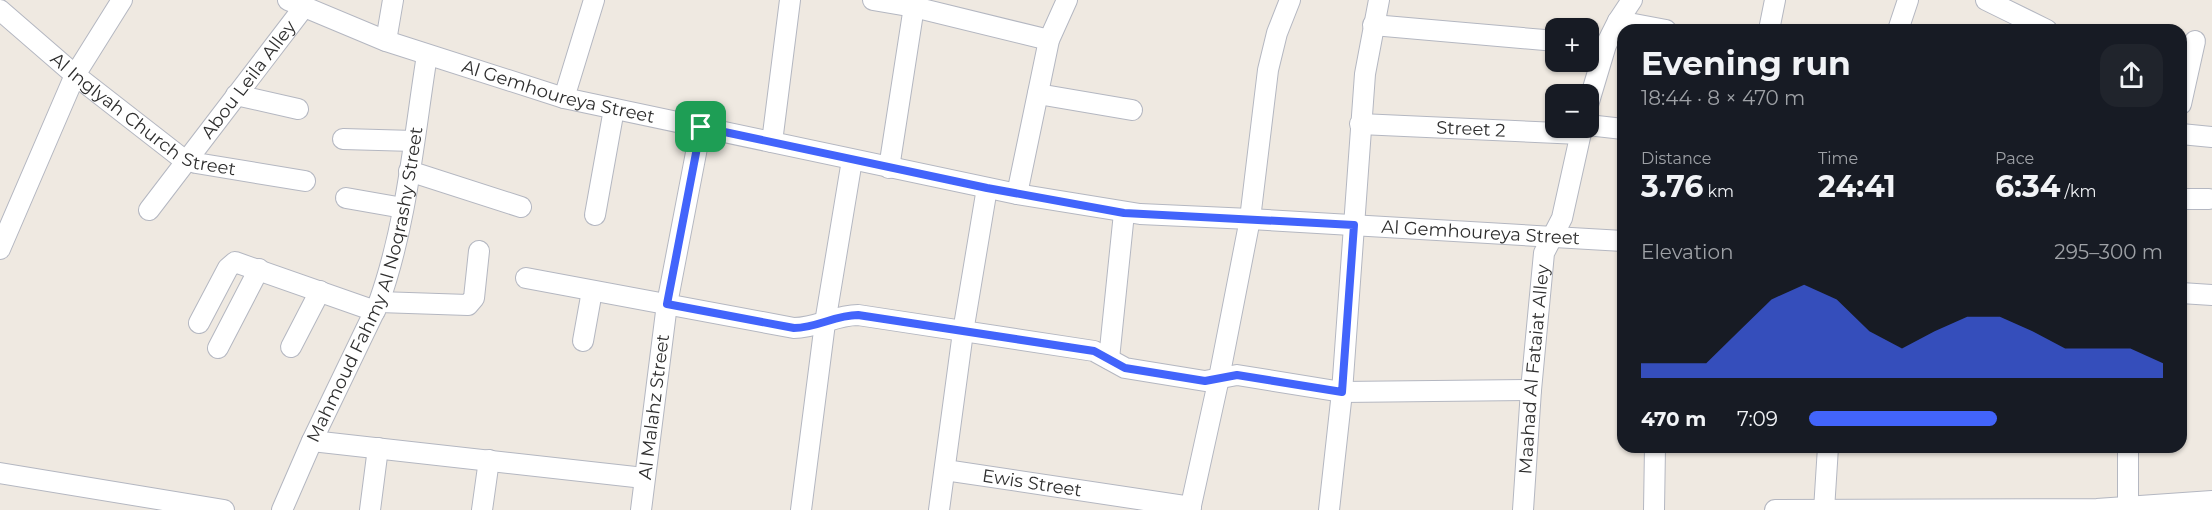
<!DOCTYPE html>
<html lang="en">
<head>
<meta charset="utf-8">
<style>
	body { margin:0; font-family:Montserrat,sans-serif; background:#20242c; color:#f1f3f6; height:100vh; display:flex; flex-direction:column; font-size:22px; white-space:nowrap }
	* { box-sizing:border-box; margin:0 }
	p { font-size:20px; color:#9ea1a6 }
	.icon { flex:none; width:33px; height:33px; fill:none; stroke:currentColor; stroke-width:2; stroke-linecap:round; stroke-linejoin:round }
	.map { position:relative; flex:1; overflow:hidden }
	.details { position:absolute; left:1617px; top:24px; width:570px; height:429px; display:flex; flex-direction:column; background:#171b24; border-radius:18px; box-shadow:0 2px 4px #0004 }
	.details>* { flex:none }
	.buttons { position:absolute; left:1545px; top:18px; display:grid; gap:12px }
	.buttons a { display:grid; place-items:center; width:54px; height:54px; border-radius:12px; background:#171b24; box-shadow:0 2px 4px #0004; font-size:30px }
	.pin { position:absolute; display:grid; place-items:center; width:51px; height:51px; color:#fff; margin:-26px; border-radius:12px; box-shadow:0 3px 9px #0006 }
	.round { display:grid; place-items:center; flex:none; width:63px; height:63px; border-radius:18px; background:#20242c }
	.overview { display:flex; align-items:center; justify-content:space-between; height:102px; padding:0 24px }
	h1 { font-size:33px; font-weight:700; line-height:45px }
	.figures { display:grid; grid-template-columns:repeat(3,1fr); gap:9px; height:102px; padding:6px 24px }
	.figures div { display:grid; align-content:center }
	.figures b { font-size:30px; font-weight:700 }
	.figures small { font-size:16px; font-weight:400 }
	.figures p { font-size:16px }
	.chart { height:168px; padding:12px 24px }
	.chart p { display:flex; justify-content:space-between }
	.chart svg { width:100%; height:108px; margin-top:6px; fill:#4264fb; opacity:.7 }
	ul { padding:0 24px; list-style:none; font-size:20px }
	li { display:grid; grid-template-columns:96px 72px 1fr; align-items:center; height:45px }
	li i { height:15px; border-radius:8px; background:#4264fb }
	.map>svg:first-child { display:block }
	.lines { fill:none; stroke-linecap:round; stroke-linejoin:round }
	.street-casing { stroke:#b4b7c1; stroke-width:22 }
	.street { stroke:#fff; stroke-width:20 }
	.route-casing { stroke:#fff; stroke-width:12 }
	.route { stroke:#4264fb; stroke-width:8 }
	.labels { text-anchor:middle; stroke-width:6; stroke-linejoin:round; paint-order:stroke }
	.street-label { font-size:18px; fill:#2e2e2e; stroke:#fff }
</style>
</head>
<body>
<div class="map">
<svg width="2212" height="510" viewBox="0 0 2212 510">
	<rect width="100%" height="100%" fill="#efe9e1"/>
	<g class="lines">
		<defs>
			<g id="street">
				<path id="s1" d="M288 0 386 41 564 98 1017 194 1140 214 1250 219 1623 241"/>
				<polyline points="873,0 914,7 1049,40"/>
				<polyline points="1986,0 2047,30"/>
				<path id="s2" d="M0 10 75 75 179 156 196 163 305 181"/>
				<polyline points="1618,21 1666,30"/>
				<polyline points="1373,25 1556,41"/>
				<polyline points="1769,30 1775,0"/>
				<polyline points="1898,30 1908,0"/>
				<polyline points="386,41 393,0"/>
				<polyline points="1038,94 1132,110"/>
				<polyline points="236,95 298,109"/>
				<polyline points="564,98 594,0"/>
				<polyline points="2181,104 2195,41"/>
				<polyline points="1588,105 1606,45 1618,21 1632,0"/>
				<path id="s3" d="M1360 124 1580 134"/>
				<polyline points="1588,125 1623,129"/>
				<polyline points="2181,134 2212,137"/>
				<polyline points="343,139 414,141"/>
				<polyline points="772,142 790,0"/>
				<polyline points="889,168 915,0"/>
				<polyline points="409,171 521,207"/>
				<polyline points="1017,194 1049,40 1067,0"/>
				<polyline points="346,198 403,208"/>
				<polyline points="2181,199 2209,199"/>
				<path id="s4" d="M149 210 304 7"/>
				<polyline points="595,215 614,109"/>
				<polyline points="0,249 75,75 122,0"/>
				<path d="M526 278 794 328C817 328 835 315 858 315L1094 351 1125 368 1205 381 1237 375 1342 392 1531 390"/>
				<polyline points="2181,293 2212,295"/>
				<polyline points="379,302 468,305 474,298 479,251"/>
				<polyline points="199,323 228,268 235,262 375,311"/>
				<polyline points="583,341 592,291"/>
				<polyline points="291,347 320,291"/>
				<polyline points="218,348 259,269"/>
				<polyline points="1109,359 1124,213"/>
				<polyline points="312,441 644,478"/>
				<polyline points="2128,447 2128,508"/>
				<path id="s5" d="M945 470 1191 507"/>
				<polyline points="0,473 224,510"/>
				<path id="s6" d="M282 510 312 441 379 302C407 223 414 137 427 55"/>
				<polyline points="370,510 378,448"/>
				<polyline points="482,510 489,460"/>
				<path id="s7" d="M641 510 667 304 701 127"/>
				<polyline points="801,510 825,323 852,160"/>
				<polyline points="939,510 963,332 987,188"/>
				<polyline points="1190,510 1219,378 1250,219 1268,70 1277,33 1290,0"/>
				<polyline points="1329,510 1342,392 1365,74 1379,0"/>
				<path id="s8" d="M1523 510 1531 390 1544 253 1562 218 1582 128"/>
				<polyline points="1654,510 1655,447"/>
				<polyline points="1775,510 2097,509 2212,501"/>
				<polyline points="1824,510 1828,447"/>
			</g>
		</defs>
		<use href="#street" class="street-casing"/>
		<use href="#street" class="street"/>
	</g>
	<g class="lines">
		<defs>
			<path id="route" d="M701 127 987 188 1124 213 1354 225 1342 392 1237 375 1205 381 1125 368 1094 351 858 315C835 315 817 328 794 328L667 304Z"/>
		</defs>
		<use href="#route" class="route-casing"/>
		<use href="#route" class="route"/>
	</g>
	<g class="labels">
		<g class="street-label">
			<text dy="6" stroke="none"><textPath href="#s4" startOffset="164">Abou Leila Alley</textPath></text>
			<text dy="6" stroke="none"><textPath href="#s1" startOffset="286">Al Gemhoureya Street</textPath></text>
			<text dy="6" stroke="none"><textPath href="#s2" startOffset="180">Al Inglyah Church Street</textPath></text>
			<text dy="6" stroke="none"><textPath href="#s3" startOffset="111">Street 2</textPath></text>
			<text dy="6" stroke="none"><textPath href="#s1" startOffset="1222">Al Gemhoureya Street</textPath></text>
			<text dy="6" stroke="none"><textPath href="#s6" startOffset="242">Mahmoud Fahmy Al Noqrashy Street</textPath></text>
			<text dy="6" stroke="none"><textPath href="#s8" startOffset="141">Maahad Al Fataiat Alley</textPath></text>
			<text dy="6" stroke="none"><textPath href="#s7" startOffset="104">Al Malahz Street</textPath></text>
			<text dy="6" stroke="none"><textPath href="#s5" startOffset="88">Ewis Street</textPath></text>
		</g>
	</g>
</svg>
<div class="buttons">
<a>+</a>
<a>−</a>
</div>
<div class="pin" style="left:701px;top:127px;background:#1e9e55"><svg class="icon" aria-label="arrive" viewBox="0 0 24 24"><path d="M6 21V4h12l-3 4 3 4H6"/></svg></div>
<section class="details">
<div class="overview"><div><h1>Evening run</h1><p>18:44 · 8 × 470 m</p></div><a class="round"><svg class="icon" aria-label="share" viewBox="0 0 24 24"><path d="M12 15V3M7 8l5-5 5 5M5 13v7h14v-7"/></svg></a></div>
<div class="figures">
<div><p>Distance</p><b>3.76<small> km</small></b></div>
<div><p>Time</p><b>24:41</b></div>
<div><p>Pace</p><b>6:34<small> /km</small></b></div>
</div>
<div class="chart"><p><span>Elevation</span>295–300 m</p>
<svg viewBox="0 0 160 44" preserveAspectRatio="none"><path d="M0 44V38L10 38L20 38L30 25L40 12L50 6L60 12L70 25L80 32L90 25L100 19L110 19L120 25L130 32L140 32L150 32L160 38V44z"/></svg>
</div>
<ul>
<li><b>470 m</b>7:09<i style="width:53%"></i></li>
</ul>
</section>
</div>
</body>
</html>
